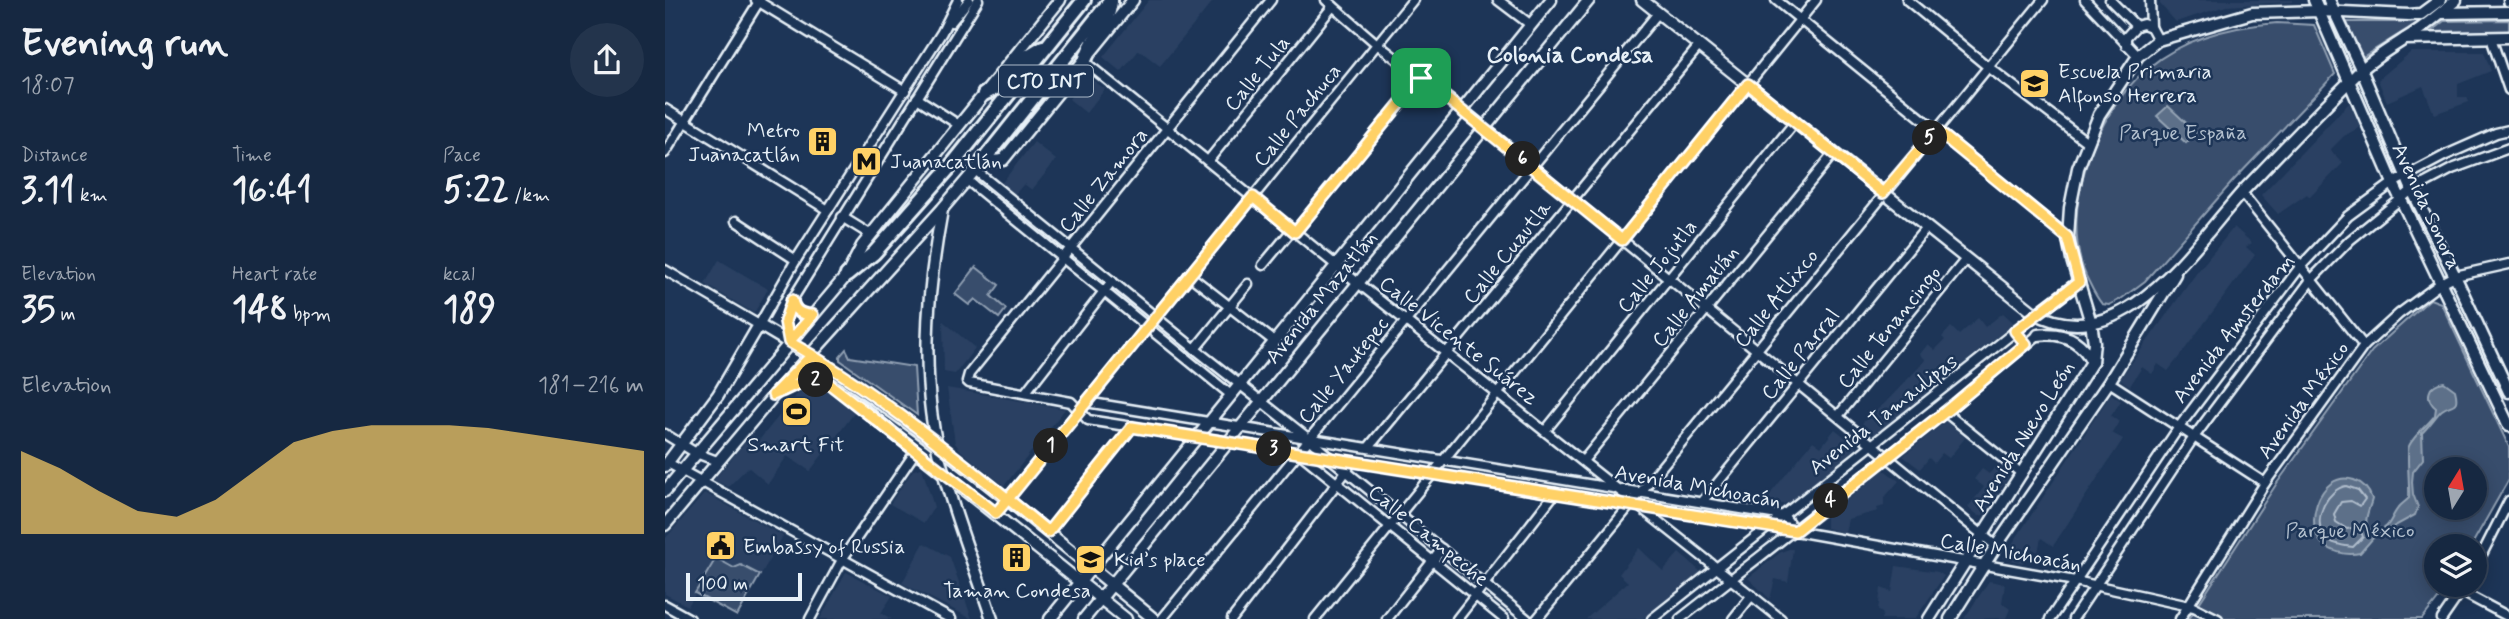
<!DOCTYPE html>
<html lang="en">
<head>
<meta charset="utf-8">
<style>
	body { margin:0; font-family:Mynerve,sans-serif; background:#23344c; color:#f1f3f6; height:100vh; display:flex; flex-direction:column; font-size:26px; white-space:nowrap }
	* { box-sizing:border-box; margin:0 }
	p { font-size:23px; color:#9ea6b1 }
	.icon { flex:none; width:38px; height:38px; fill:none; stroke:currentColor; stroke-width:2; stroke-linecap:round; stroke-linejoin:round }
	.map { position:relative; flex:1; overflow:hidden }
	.sheet { display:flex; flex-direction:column; background:#162841; width:665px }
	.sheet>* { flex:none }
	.needle { width:46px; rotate:11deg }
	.buttons { position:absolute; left:1759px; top:457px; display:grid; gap:14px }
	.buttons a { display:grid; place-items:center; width:63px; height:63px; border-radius:50%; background:#162841; box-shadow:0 4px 18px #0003,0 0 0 2px #35445a; font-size:35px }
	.scale { position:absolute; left:21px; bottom:18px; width:116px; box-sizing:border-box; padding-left:7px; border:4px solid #e8f1f8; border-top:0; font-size:19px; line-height:24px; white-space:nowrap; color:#e8f1f8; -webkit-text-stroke:5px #1d3557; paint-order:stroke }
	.pin { position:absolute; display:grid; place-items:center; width:60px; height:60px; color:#fff; margin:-30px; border-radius:14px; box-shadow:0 4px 10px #0006 }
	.km { position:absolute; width:35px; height:35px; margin:-18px; border-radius:50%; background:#222; color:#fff; font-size:19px; line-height:35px; text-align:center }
	.round { display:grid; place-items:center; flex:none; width:74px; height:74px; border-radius:37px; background:#23344c }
	.overview { display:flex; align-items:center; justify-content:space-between; height:119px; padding:0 21px }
	h1 { font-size:38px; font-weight:800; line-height:52px }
	.figures { display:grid; grid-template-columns:repeat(3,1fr); gap:10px; height:119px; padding:7px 21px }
	.figures div { display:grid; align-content:center }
	.figures b { font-size:35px; font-weight:800 }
	.figures small { font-size:19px; font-weight:400 }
	.figures p { font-size:19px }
	.chart { height:196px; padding:14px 21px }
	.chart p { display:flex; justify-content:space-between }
	.chart svg { width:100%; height:126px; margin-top:7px; fill:#ffd166; opacity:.7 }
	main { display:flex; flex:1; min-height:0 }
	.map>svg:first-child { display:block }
	.built { fill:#2a4162 }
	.green { fill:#374d6c; stroke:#909fb2; stroke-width:2; fill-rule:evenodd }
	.water { fill:#5d7089; stroke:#95a4b5; stroke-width:2 }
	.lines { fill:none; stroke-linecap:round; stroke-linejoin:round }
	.shore { stroke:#b0bdcc; stroke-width:2 }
	.minor-casing { stroke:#e8f1f8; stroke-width:13 }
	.major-casing { stroke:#e8f1f8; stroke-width:15 }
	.highway-casing { stroke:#e8f1f8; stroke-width:18 }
	.minor { stroke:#1d3557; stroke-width:8 }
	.major { stroke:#1d3557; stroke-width:10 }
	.highway { stroke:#1d3557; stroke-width:12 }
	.route-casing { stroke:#fff; stroke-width:14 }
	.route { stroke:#ffd166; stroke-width:9 }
	.labels { text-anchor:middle; stroke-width:5; stroke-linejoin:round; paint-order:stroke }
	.shield { fill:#1d3557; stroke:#abb9c8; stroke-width:2 }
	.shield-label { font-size:19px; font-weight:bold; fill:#e8f1f8 }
	.poi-label { font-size:21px; fill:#e8f1f8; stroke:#1d3557; text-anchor:start }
	.street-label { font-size:21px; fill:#e8f1f8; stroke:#1d3557 }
	.park-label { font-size:21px; fill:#b3c0ce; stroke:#1d3557 }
	.neighbourhood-label { font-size:23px; font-weight:bold; fill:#e8f1f8; stroke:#1d3557 }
</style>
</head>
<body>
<main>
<section class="sheet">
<div class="overview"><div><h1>Evening run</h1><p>18:07</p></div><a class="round"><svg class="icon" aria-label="share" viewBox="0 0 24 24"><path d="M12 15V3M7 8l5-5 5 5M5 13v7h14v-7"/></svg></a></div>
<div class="figures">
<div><p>Distance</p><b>3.11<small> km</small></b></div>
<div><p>Time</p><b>16:41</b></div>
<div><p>Pace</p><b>5:22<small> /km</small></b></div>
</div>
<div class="figures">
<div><p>Elevation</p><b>35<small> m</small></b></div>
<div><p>Heart rate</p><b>148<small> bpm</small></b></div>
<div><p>kcal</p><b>189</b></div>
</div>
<div class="chart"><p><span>Elevation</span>181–216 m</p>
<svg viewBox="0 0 160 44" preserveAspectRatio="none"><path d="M0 44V15L10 21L20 29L30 36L40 38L50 32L60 22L70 12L80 8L90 6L100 6L110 6L120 7L130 9L140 11L150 13L160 15V44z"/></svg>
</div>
</section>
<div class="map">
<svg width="1844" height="619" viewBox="0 0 1844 619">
	<rect width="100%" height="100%" fill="#1d3557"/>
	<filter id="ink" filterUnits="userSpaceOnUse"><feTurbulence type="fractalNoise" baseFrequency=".0143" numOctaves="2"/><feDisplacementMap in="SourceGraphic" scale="14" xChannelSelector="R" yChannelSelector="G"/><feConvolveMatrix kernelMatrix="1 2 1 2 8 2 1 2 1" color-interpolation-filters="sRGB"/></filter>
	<g filter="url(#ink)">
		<g class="built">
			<polygon points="484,0 549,0 495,66 474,50 456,72 438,57"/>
			<polygon points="1495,0 1628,0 1628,2 1561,6 1511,22 1495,4"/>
			<polygon points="1746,52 1819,52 1826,71 1793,84 1793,97 1802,97 1804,102 1769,114 1758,86 1722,102 1713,80"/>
			<polygon points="422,76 440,89 421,113 404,99"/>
			<polygon points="1684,103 1695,127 1679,136 1665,150 1678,163 1645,197 1642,194 1613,214 1596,195"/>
			<polygon points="369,142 391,160 367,190 359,184 349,195 336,184"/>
			<polygon points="1569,227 1587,243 1581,247 1590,255 1517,353 1503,371 1493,364 1487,374 1477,367 1465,386 1455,379 1533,271"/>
			<polygon points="54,260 103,289 89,313 40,284"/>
			<polygon points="1338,313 1349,323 1210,434 1197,423 1220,403 1261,360 1255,354 1263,344 1270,350 1280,340 1277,337 1286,327 1294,335 1313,318 1320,327"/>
			<polygon points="278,321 310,348 290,374 279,372"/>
			<polygon points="149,388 160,390 190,412 145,471 122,456 103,484 83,467 63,487 49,480 87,434 95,439 131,395 138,390"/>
			<polygon points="282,388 400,409 339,486 296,451 290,443"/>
			<polygon points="1446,394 1456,401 1446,416 1454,422 1447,433 1458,439 1388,546 1376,538 1373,552 1362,546 1358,563 1338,558"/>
			<polygon points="1281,421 1300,438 1284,458 1277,453 1269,463 1264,458 1255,469 1238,456"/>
			<polygon points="1170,429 1192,447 1128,500 1118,504 1098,503 1148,441 1156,447"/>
			<polygon points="1333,464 1345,475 1318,515 1314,516 1303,507 1319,487 1309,479 1317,469 1324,474"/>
			<polygon points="257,468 269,507 259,523 225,504 248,470"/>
			<polygon points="1219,470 1234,481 1219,498 1219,506 1212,508 1213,511 1183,519 1180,533 1161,528 1161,517"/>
			<polygon points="40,493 118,536 72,616 31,593 23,606 0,594 0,539"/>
			<polygon points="259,543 285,557 307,619 237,583"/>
			<polygon points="974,548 998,571 1014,553 1036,572 977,619 921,619 963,582 954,574"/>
			<polygon points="1124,549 1128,549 1123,582 1110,579 1105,599 1083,578 1116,552"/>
			<polygon points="1231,566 1273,572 1279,576 1250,619 1216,619 1218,614 1213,610 1216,588 1227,592"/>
			<polygon points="181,572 227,596 216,613 227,619 155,619"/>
			<polygon points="1324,581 1340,584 1337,603 1345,609 1341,618 1299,619"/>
		</g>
		<g class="green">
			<polygon points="1765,15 1696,58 1682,22 1742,22"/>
			<polygon points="1844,20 1844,31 1764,33 1779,21"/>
			<path d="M1612 23 1649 25 1670 74 1569 180 1480 281 1456 299 1444 305 1437 304C1430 296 1426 286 1421 276 1393 211 1430 112 1483 68 1519 38 1567 26 1612 23Z"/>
			<polygon points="311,267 334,285 326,296 341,309 334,318 310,299 304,305 290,294"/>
			<path d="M1765 299 1776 303 1844 447V479L1806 546H1771V584L1784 585 1757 619H1524L1612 483 1707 351ZM1771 469H1810V508H1771Z"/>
			<polygon points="181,349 185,357 249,367 252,415 175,360 175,356"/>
			<polygon points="51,558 69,568 76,565 95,575 72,616 30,593"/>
		</g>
		<g class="water">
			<polygon points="1503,106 1531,132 1521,143 1492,116"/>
			<path d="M1779 382 1790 390C1795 409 1786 403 1777 410 1773 413 1763 428 1757 433L1758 459 1748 472 1747 482 1748 494 1753 507 1750 515 1708 538 1695 553C1684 555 1672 553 1663 548 1634 532 1654 468 1689 480 1698 483 1704 490 1707 499 1704 512 1696 521 1707 533 1728 529 1724 517 1735 506 1738 503 1741 501 1744 498 1745 487 1741 451 1744 446 1750 434 1762 426 1770 415L1771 408C1759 398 1763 384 1779 382Z"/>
		</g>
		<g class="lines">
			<path class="shore" d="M1681 486 1693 490 1700 499 1695 506 1686 501 1676 502 1669 514 1671 522 1682 529 1692 527 1695 528 1698 537 1688 547C1678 546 1664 544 1658 535 1648 517 1663 489 1681 486Z"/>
			<defs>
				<g id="minor">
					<polyline points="91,0 240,91"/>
					<polyline points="606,0 304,374 302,381 304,383 406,402 423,420 1130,531 1410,581 1529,607 1553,619"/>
					<polyline points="661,0 712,44 797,109 1331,546"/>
					<polyline points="833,0 866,25"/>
					<polyline points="1111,0 1403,237"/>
					<polyline points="1242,0 1322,66 1422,142"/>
					<polyline points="1420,0 1473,56"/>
					<polyline points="1445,0 1471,26 1478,24 1486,27 1493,40"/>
					<polyline points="1485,0 1486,27"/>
					<polyline points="286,22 304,0"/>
					<polyline points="1826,38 1844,90"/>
					<polyline points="1461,45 1461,37 1471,26"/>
					<polyline points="419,61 693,283 1116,619"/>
					<polyline points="252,98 294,125"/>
					<polyline points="0,109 163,210"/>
					<polyline points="0,153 95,0"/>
					<polyline points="543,161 668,6"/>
					<polyline points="310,170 530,349 644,439 665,458 862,619"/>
					<polyline points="302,180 566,395"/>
					<polyline points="1577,193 1699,346"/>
					<polyline points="177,217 206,235"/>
					<polyline points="71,221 131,260"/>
					<polyline points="630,232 756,78"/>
					<polyline points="598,265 627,230"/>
					<polyline points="0,270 94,325 131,260 277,32 293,0"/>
					<polyline points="524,275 610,342"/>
					<polyline points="124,342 120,321 127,300 313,0"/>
					<polyline points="530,349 583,284"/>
					<polyline points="1444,382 1600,483"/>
					<polyline points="360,393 447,281"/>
					<polyline points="421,402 1119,516 1130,531"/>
					<polyline points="1280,412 1357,474"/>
					<polyline points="1173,416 1301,259"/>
					<polyline points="880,431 1130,122"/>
					<polyline points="0,434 31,453 52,461"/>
					<polyline points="703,448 1034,46"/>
					<polyline points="637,455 839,619"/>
					<polyline points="918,461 1169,153"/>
					<polyline points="3,463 286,619"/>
					<polyline points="1037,502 1261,228"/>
					<polyline points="331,513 748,0"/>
					<polyline points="383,532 467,427"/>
					<polyline points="1810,568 1844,501"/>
					<polyline points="1797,592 1844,617"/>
					<polyline points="0,605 25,619"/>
					<polyline points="145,619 178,558 251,451"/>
					<polyline points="497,619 993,13"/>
					<polyline points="567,619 683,469"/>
					<polyline points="650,619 1151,0"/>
					<polyline points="722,619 777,549"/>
					<polyline points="792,619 890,493"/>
					<polyline points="872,619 1378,0"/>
					<polyline points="987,619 1372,314"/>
					<polyline points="1015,619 1280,412 1373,335"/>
					<polyline points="1068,619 1087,595"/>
					<polyline points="1385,619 1514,427 1635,267 1683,216 1728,183 1781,155 1831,133 1844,130"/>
					<polyline points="1408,619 1529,437 1646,280 1685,240 1747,190 1787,169 1844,148"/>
					<polyline points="1515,619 1600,483 1699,346 1734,314 1776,283 1790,276 1844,264"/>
					<polyline points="1777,619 1801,584"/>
				</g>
				<g id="major">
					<path d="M977 0 1368 312C1456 362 1529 245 1578 191 1616 151 1654 111 1693 73 1709 57 1731 45 1749 33 1764 23 1778 11 1791 0"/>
					<polyline points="1649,0 1728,183 1844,426"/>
					<polyline points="1664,0 1696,69 1747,190 1790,276 1844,392"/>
					<polyline points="1844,0 1844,1"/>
					<polyline points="1776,13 1844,12"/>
					<polyline points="1740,39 1844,37"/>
					<path d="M277 210C261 296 254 386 278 471 291 521 311 570 327 619"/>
					<path d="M127 300C129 312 137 315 147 315"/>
					<polyline points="1372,314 1414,282"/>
					<path d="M1373 335C1397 332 1416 339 1427 362"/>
					<path d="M118 390C135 381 151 375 168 385L461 619"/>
					<path d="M0 466 53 395 94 325C237 408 362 515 489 619"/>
					<polyline points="0,491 182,275 197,246 395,0"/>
					<polyline points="0,525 109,395 277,209 317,162 338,160 468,0"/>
					<polyline points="385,619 886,0"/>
					<polyline points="419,619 924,0"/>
					<polyline points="1264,619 1427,362 1429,342 1426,323 1407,260 1403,237 1405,208 1413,168 1434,115 1473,56 1493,40 1587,13 1655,11 1744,15 1756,14 1775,0"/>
					<polyline points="1285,619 1331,546 1444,382 1510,274"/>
				</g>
				<g id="highway">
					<path d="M421 58C428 35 442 28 446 2"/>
					<polyline points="319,94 339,84 363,56 378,47"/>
					<polyline points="317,162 446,0"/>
					<polyline points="182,275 209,253 286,166 419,0"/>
				</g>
			</defs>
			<use href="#minor" class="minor-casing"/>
			<use href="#major" class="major-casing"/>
			<use href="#highway" class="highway-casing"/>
			<use href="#minor" class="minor"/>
			<use href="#major" class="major"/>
			<use href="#highway" class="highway"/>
		</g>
	</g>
	<g class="lines" filter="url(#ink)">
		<defs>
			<path id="route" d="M756 78 630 232 588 197 343 499C273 443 202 386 124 342L148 315C137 315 129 312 127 300L120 321 124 342 147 355 108 395 139 381 162 382 331 513 343 499 383 532 467 427 1130 531 1280 412 1361 344 1350 331 1414 282 1402 237 1271 130 1218 193 1083 84 957 240 756 78"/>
		</defs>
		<use href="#route" class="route-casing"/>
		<use href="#route" class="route"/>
	</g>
	<defs>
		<symbol id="school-square" viewBox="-11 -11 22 22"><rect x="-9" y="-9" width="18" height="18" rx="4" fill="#ffd166" stroke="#1d3557"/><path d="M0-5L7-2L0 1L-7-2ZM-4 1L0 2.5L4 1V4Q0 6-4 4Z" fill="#111"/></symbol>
		<symbol id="building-square" viewBox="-11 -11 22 22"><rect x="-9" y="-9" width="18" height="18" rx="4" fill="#ffd166" stroke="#1d3557"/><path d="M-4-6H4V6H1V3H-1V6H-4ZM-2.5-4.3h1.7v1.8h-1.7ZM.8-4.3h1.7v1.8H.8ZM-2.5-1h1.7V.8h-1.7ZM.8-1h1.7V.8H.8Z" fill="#111"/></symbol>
		<symbol id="metro-square" viewBox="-11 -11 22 22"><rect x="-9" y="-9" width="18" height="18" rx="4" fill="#ffd166" stroke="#1d3557"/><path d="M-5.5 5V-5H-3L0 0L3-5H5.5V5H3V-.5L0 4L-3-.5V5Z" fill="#111"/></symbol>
		<symbol id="stadium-square" viewBox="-11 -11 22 22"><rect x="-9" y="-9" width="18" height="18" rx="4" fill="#ffd166" stroke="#1d3557"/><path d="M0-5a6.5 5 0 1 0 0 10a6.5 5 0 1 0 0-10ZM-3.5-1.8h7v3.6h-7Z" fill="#111"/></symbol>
		<symbol id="civic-square" viewBox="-11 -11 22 22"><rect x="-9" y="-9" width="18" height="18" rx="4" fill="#ffd166" stroke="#1d3557"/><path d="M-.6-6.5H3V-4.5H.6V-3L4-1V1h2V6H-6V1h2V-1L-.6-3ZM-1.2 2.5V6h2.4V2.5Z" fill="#111"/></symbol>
	</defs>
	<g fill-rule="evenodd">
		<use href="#school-square" x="1352" y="66" width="35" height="35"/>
		<use href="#building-square" x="140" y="124" width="35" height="35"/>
		<use href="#metro-square" x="184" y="144" width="35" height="35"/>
		<use href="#stadium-square" x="114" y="394" width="35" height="35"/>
		<use href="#civic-square" x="38" y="528" width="35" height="35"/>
		<use href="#building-square" x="334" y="540" width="35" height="35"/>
		<use href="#school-square" x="408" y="542" width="35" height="35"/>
	</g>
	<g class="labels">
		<rect class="shield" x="334" y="65.5" width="94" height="31" rx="5"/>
		<g class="shield-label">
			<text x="381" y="88">CTO INT</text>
		</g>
		<g class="poi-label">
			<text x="1393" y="78">Escuela Primaria<tspan x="1393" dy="24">Alfonso Herrera</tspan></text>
			<text x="135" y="137" text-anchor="end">Metro<tspan x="135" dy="24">Juanacatlán</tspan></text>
			<text x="225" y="168">Juanacatlán</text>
			<text x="131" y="451" text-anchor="middle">Smart Fit</text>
			<text x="78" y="553">Embassy of Russia</text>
			<text x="449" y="566">Kid’s place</text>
			<text x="352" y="597" text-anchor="middle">Taman Condesa</text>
		</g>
		<g class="street-label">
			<text transform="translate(592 73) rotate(-51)" y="7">Calle Tula</text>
			<text transform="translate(632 115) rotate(-51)" y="7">Calle Pachuca</text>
			<text transform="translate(438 180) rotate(-51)" y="7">Calle Zamora</text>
			<text transform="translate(1762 206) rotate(65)" y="7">Avenida Sonora</text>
			<text transform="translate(842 252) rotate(-51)" y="7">Calle Cuautla</text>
			<text transform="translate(992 266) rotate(-51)" y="7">Calle Jojutla</text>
			<text transform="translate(1030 296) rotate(-51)" y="7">Calle Amatlán</text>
			<text transform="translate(656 297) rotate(-51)" y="7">Avenida Mazatlán</text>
			<text transform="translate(1111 298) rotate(-51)" y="7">Calle Atlixco</text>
			<text transform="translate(1224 327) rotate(-51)" y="7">Calle Tenancingo</text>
			<text transform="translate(1568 328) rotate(-52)" y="7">Avenida Amsterdam</text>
			<text transform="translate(794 340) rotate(38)" y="7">Calle Vicente Suárez</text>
			<text transform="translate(1135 354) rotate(-51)" y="7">Calle Parral</text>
			<text transform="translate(678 370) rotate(-51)" y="7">Calle Yautepec</text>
			<text transform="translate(1638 400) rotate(-54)" y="7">Avenida México</text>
			<text transform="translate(1218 414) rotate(-38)" y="7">Avenida Tamaulipas</text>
			<text transform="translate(1358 436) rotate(-58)" y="7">Avenida Nuevo León</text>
			<text transform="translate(1033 486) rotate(10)" y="7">Avenida Michoacán</text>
			<text transform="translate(764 535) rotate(39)" y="7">Calle Campeche</text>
			<text transform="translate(1346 552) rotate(10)" y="7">Calle Michoacán</text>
		</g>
		<g class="park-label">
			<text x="1518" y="139">Parque España</text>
			<text x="1685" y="537">Parque México</text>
		</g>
		<g class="neighbourhood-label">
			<text x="905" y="62">Colonia Condesa</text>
		</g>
	</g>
</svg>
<div class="buttons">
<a><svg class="needle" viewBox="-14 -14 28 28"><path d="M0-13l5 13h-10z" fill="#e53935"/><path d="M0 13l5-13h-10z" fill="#9ea6b1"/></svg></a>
<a><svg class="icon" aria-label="layers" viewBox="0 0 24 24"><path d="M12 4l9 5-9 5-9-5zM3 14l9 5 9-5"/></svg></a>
</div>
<div class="scale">100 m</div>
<div class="pin" style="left:756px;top:78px;background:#1e9e55"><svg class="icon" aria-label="arrive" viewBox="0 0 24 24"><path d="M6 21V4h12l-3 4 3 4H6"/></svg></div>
<b class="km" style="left:386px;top:446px">1</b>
<b class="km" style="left:151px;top:380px">2</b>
<b class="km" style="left:609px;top:449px">3</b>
<b class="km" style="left:1166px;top:501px">4</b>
<b class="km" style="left:1265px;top:138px">5</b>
<b class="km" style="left:858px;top:159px">6</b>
</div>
</main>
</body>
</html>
